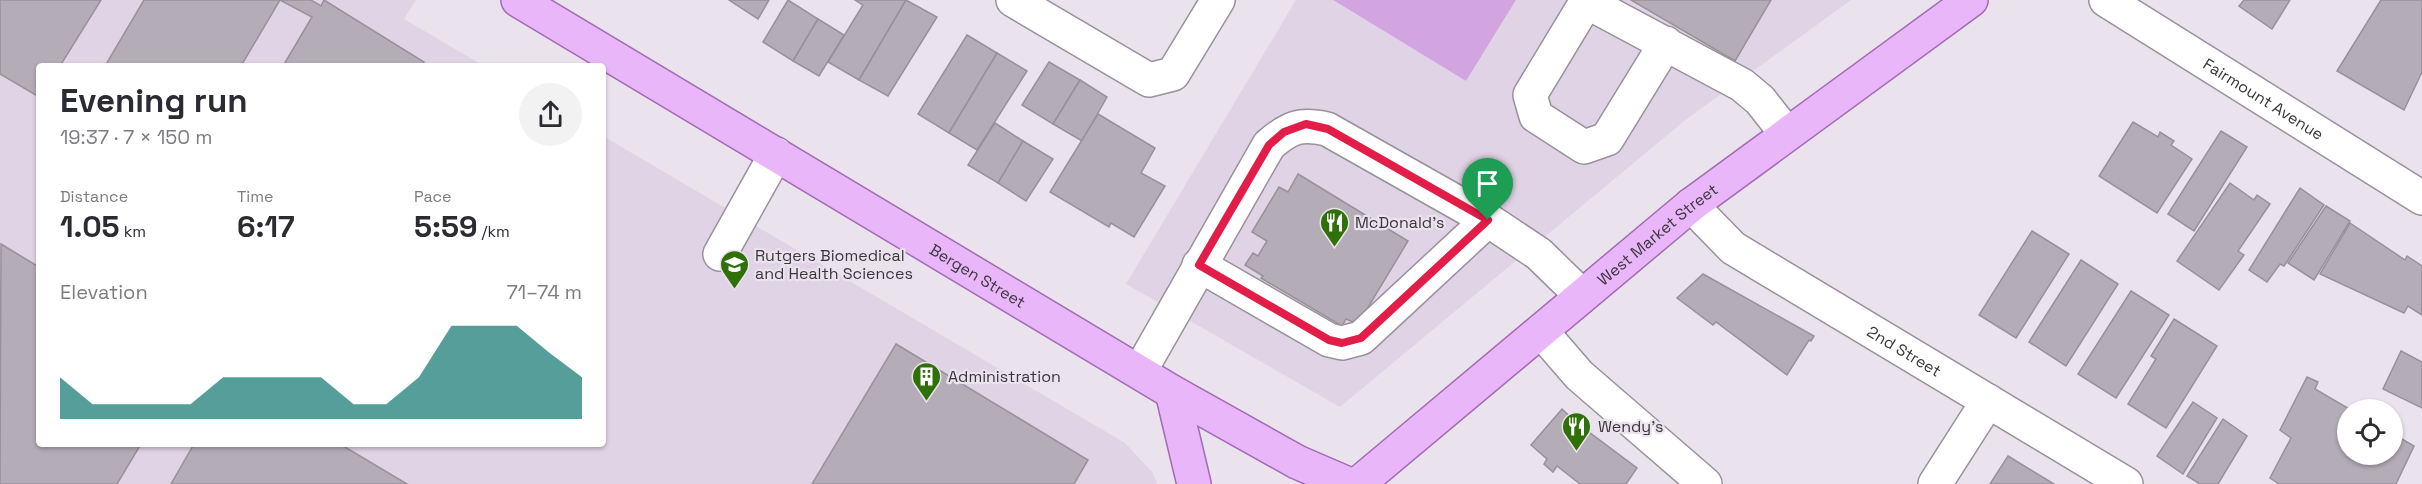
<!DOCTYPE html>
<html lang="en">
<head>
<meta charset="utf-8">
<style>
	body { margin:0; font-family:"Space Grotesk",sans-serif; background:#f2f2f3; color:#2b2b33; height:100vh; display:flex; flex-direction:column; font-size:22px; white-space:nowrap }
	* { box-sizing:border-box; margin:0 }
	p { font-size:20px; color:#7c7c81 }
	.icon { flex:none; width:33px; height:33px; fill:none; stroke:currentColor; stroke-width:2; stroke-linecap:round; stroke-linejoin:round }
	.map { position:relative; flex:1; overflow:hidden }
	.sheet { position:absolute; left:36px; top:63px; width:570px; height:384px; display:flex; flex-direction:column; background:#fff; border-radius:6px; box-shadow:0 2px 4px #0004 }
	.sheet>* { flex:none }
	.tools { position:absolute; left:2337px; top:399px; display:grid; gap:12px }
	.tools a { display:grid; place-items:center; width:66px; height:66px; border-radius:50%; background:#fff; box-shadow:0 2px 4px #0004; font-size:30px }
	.pin { position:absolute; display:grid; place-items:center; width:51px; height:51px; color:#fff; margin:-62px -26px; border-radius:50% 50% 50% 0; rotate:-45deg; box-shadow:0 0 6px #0007 }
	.pin .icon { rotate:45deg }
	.round { display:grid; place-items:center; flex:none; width:63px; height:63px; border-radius:32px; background:#f2f2f3 }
	.overview { display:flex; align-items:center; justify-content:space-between; height:102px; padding:0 24px }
	h1 { font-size:33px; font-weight:700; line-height:45px }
	.metrics { display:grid; grid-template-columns:repeat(3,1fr); gap:9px; height:102px; padding:6px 24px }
	.metrics div { display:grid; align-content:center }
	.metrics b { font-size:30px; font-weight:700 }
	.metrics small { font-size:16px; font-weight:400 }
	.metrics p { font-size:16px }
	.chart { height:168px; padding:12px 24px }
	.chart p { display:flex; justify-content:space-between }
	.chart svg { width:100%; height:108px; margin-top:6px; fill:#0f766e; opacity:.7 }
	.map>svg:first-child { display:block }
	.built { fill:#e0d3e5 }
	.green { fill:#d2a5e1 }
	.building { fill:#b4acb7; stroke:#98909b; stroke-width:1.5 }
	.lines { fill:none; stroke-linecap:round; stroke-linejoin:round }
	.minor-casing { stroke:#99919b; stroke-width:36 }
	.major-casing { stroke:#a36ab5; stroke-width:36 }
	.minor { stroke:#fff; stroke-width:33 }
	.major { stroke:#e9b6fa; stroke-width:33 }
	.route-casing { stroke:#fff; stroke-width:12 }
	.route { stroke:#e11d48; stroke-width:8 }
	.labels { text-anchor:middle; stroke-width:4.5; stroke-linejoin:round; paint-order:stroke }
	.street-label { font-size:16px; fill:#3a373b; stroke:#eae2ed }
	.poi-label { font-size:16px; fill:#3a373b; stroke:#eae2ed; text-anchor:start }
</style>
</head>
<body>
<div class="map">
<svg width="2422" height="484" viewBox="0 0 2422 484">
	<rect width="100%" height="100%" fill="#eae2ed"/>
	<g class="built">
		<polygon points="0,0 416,0 404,19 484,66 39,66 39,444 603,444 603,136 1125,443 1153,473 1157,484 0,484"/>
		<polygon points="1296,0 1333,0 1466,81 1516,0 1851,0 1684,121 1340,407 1126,284"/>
	</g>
	<polygon class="green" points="1333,0 1516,0 1466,81"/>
	<g class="building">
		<polygon points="0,0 101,0 60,66 39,66 39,97 0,74"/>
		<polygon points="144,0 280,0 241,66 105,66"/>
		<polygon points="280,0 311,0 321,6 324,0 424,62 422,66 283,66 312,17"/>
		<polygon points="729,0 769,0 758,19"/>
		<polygon points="788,0 818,19 793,61 763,42"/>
		<polygon points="855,0 906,0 859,80 828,62 863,5"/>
		<polygon points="906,0 937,17 888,96 859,80"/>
		<polygon points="1631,0 1771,0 1735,61"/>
		<polygon points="2244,0 2290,0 2272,29 2239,6"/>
		<polygon points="2381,0 2422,0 2422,72 2404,110 2337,71"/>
		<polygon points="818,19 844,35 819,76 793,61"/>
		<polygon points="967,35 997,53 949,133 918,114"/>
		<polygon points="997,53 1027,71 977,150 949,133"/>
		<polygon points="1049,62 1080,80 1053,124 1022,105"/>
		<polygon points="1080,80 1107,97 1082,141 1053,124"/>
		<polygon points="1098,114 1155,148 1141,173 1165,186 1134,237 1111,223 1109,227 1050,192"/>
		<polygon points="2133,122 2158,137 2160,132 2174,141 2171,145 2192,159 2157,213 2099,176"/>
		<polygon points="995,123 1023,141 998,183 968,165"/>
		<polygon points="2221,131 2247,147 2194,231 2168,214"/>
		<polygon points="1023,141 1053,159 1026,201 998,183"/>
		<polygon points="1298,174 1408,241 1358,324 1346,319 1342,326 1261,278 1263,276 1245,265 1253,253 1258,256 1267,241 1252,232 1279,187 1288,192"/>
		<polygon points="2230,183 2254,200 2257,195 2270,204 2238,251 2244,255 2219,290 2177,261"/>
		<polygon points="2300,188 2324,205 2284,266 2280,264 2267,282 2249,270"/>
		<polygon points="2326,206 2350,221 2314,280 2288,263"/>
		<polygon points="2350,223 2405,260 2407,256 2422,266 2422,315 2408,306 2404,313 2320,274"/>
		<polygon points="2032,231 2069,254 2016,338 1979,315"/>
		<polygon points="1,244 39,267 39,444 141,444 117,484 0,484"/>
		<polygon points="2081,260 2118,284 2066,366 2029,342"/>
		<polygon points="1703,274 1814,336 1811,341 1809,340 1787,375 1716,322 1713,325 1677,298"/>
		<polygon points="2131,291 2169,315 2116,398 2078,374"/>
		<polygon points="2174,319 2217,346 2166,428 2128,404 2156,359 2151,356"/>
		<polygon points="896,344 1088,460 1074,484 812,484"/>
		<polygon points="2401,351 2422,362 2422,408 2383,389"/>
		<polygon points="2307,377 2318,382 2315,389 2351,410 2348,410 2348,454 2392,454 2392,433 2414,446 2396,484 2279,484 2270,478 2291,438 2280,430"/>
		<polygon points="2193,402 2217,418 2183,474 2157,456"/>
		<polygon points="1562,409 1577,423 1582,416 1590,423 1585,429 1637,468 1626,484 1580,484 1557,466 1553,472 1544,464 1547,459 1531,445"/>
		<polygon points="2223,419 2247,436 2218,484 2200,484 2187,476"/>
		<polygon points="194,444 340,444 407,484 171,484"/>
		<polygon points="2008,456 2054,484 1990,484"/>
	</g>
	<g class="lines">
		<defs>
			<g id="minor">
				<polyline points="1013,0 1149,80 1173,74 1218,0"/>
				<path id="s1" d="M2106 0 2422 198"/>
				<polyline points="1666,43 1607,139 1584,147 1536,116 1530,95 1585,4 1598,8 1742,85 1760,100 1786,133"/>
				<path id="s2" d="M1691 205 1733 248 2126 484"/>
				<polyline points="720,254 776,154"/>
				<polyline points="1199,265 1329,340 1342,343 1361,338 1488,220"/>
				<polyline points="1541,331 1579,375 1705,484"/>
				<path d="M1140 371 1269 145C1290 127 1300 123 1327 129L1488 220 1539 254 1581 295"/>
				<polyline points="1935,484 1988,401"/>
			</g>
			<g id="major">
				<path id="s3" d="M518 0 1172 392 1297 462 1348 484"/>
				<polyline points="1172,392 1194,484"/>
				<path id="s4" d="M1358 484 1691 205 1971 0"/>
			</g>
		</defs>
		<use href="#minor" class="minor-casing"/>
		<use href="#major" class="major-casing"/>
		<use href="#minor" class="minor"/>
		<use href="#major" class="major"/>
	</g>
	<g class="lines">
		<defs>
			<polygon id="route" points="1306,124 1328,129 1488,220 1361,338 1342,343 1329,340 1199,265 1269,145 1284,132"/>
		</defs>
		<use href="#route" class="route-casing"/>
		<use href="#route" class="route"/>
	</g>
	<defs>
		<symbol id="restaurant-pin" viewBox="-11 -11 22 30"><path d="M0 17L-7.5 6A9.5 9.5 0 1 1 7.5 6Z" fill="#2f7008" stroke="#eae2ed"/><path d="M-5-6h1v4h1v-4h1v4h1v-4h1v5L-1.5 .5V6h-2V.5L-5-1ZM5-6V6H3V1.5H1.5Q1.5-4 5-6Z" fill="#fff"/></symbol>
		<symbol id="university-pin" viewBox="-11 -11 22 30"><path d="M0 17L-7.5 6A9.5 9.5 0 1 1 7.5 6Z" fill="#2f7008" stroke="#eae2ed"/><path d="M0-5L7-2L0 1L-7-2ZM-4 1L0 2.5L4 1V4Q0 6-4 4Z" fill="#fff"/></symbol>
		<symbol id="building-pin" viewBox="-11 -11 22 30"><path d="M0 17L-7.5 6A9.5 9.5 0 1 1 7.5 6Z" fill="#2f7008" stroke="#eae2ed"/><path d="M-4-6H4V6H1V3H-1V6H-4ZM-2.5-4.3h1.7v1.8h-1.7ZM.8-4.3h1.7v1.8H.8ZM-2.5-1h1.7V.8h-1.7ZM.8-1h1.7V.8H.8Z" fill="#fff"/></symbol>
	</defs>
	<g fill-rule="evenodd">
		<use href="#restaurant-pin" x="1318" y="206" width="33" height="45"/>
		<use href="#university-pin" x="718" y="248" width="33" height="45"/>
		<use href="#building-pin" x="910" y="360" width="33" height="45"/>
		<use href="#restaurant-pin" x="1560" y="410" width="33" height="45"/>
	</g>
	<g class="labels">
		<g class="street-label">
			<text dy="6" stroke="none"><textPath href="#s1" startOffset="186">Fairmount Avenue</textPath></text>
			<text dy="6" stroke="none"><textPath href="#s4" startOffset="390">West Market Street</textPath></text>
			<text dy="6" stroke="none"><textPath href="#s3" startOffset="536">Bergen Street</textPath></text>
			<text dy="6" stroke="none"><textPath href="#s2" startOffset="260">2nd Street</textPath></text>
		</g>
		<g class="poi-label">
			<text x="1355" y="228">McDonald's</text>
			<text x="755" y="261">Rutgers Biomedical<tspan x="755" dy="18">and Health Sciences</tspan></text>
			<text x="948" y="382">Administration</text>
			<text x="1598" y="432">Wendy's</text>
		</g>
	</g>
</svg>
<div class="tools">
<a><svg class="icon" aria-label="locate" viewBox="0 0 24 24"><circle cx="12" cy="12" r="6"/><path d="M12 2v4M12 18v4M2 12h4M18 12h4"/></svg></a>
</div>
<div class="pin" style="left:1488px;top:220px;background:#1e9e55"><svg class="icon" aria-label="arrive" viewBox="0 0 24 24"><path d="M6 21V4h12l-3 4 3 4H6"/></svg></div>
<section class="sheet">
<div class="overview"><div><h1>Evening run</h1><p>19:37 · 7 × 150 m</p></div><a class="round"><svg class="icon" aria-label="share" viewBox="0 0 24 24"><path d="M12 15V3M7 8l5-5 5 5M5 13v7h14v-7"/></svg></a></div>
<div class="metrics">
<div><p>Distance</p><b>1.05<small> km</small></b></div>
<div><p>Time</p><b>6:17</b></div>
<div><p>Pace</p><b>5:59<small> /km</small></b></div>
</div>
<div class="chart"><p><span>Elevation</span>71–74 m</p>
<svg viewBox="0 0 160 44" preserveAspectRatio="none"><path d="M0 44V27L10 38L20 38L30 38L40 38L50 27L60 27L70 27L80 27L90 38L100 38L110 27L120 6L130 6L140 6L150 17L160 27V44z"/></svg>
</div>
</section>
</div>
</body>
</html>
